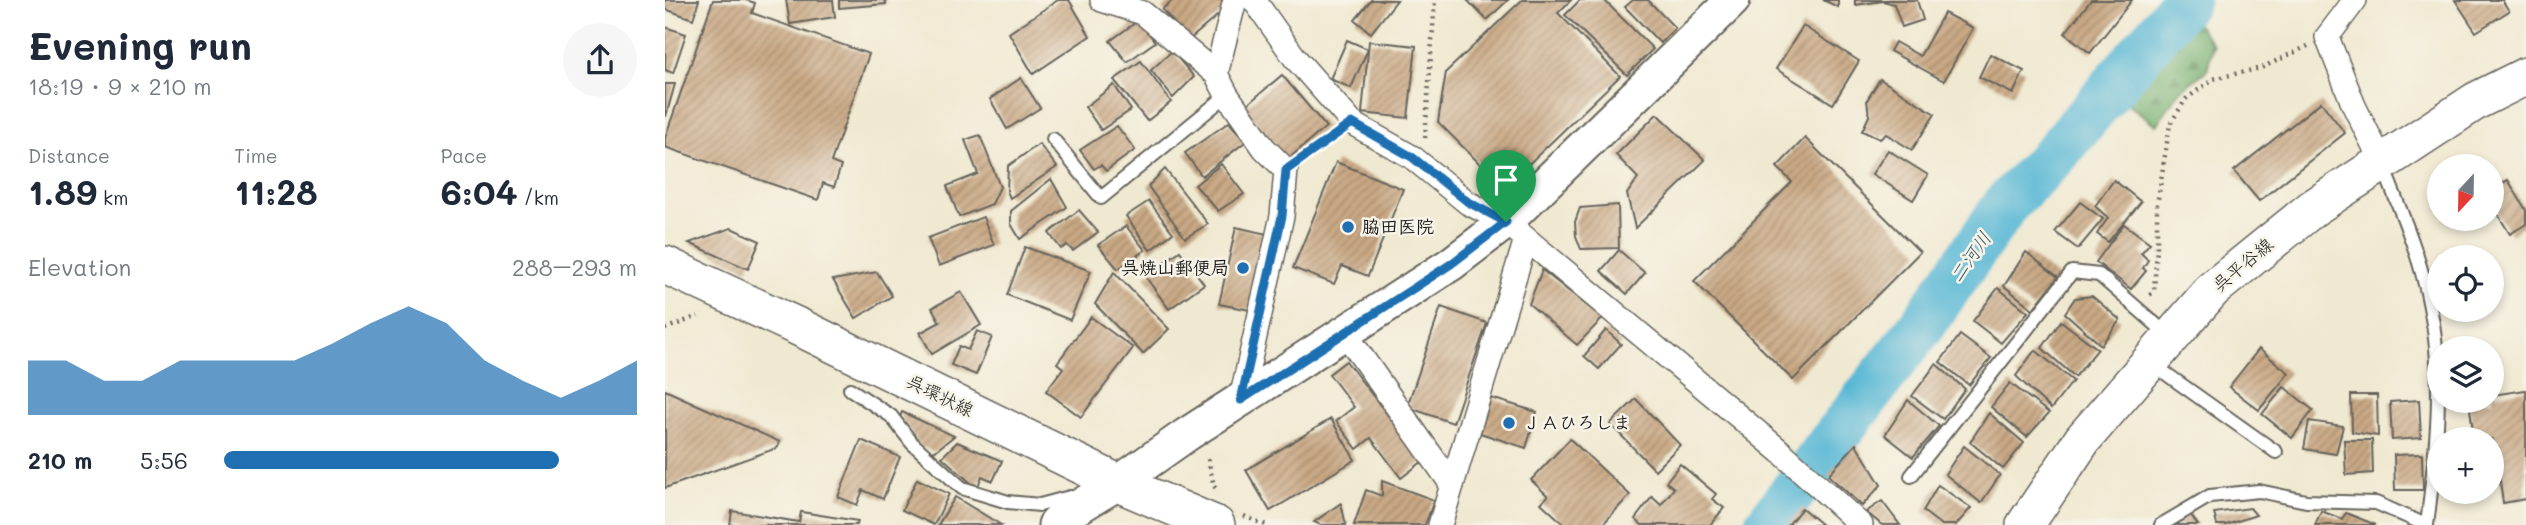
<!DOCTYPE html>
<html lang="en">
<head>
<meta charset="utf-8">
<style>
	body { margin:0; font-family:Mali,"Klee One",sans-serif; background:#f6f6f7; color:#1f2937; height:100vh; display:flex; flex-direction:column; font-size:26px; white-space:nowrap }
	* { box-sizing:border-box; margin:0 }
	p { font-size:23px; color:#747a83 }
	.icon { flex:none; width:38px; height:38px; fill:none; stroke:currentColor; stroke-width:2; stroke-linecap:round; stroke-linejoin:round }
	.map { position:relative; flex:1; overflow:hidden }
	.side { display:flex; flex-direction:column; background:#fff; width:665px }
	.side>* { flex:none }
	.needle { width:46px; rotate:202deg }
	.controls { position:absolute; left:1762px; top:154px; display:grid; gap:14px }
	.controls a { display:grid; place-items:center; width:77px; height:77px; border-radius:50%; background:#fff; box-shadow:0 4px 10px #0003; font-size:35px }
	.pin { position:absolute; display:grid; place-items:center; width:60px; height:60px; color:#fff; margin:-72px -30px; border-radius:50% 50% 50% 0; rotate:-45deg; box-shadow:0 0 7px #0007 }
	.pin .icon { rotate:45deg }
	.round { display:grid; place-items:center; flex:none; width:74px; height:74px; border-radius:37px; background:#f6f6f7 }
	.summary { display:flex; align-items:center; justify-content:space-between; height:119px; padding:0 28px }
	h1 { font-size:38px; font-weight:800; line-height:52px }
	.metrics { display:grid; grid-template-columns:repeat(3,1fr); gap:10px; height:119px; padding:7px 28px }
	.metrics div { display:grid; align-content:center }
	.metrics b { font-size:35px; font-weight:800 }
	.metrics small { font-size:19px; font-weight:400 }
	.metrics p { font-size:19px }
	.chart { height:196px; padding:14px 28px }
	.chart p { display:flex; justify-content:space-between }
	.chart svg { width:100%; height:126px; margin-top:7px; fill:#1f6fb2; opacity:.7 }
	ul { padding:0 28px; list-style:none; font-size:23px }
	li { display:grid; grid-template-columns:112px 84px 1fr; align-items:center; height:52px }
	li i { height:18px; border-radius:9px; background:#1f6fb2 }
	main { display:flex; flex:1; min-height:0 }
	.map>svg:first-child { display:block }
	.forest { fill:url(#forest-firs); stroke:#486645; stroke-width:2 }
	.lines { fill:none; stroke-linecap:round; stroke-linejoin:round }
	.river { stroke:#57b7d5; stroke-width:47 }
	.building { fill:url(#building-hatch) }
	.lane-casing { stroke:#66645b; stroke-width:16 }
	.street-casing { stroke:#66645b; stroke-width:26 }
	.secondary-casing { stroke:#66645b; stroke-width:37 }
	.primary-casing { stroke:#66645b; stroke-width:40 }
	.path { stroke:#66645b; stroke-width:4.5; stroke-dasharray:2 5; stroke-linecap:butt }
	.lane { stroke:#fff; stroke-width:12 }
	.street { stroke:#fff; stroke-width:23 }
	.secondary { stroke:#fff; stroke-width:33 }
	.primary { stroke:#fff; stroke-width:37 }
	.route-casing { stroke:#fff; stroke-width:14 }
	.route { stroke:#1f6fb2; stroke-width:9 }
	.poi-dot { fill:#1f6fb2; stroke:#f7f3e8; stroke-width:2.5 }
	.labels { text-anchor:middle; stroke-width:5; stroke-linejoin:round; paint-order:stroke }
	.poi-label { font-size:18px; font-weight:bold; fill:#1c1c1c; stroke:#f7f3e8; text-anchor:start }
	.street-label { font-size:18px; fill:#1c1c1c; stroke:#f7f3e8 }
	.water-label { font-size:19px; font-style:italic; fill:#345a66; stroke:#f7f3e8 }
</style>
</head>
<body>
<main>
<section class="side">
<div class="summary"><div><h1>Evening run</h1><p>18:19 · 9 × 210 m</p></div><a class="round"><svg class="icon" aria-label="share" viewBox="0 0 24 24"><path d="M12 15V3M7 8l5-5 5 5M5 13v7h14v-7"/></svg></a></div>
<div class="metrics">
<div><p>Distance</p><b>1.89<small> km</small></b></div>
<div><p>Time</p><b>11:28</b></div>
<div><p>Pace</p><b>6:04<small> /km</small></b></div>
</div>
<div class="chart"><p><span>Elevation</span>288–293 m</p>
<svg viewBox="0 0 160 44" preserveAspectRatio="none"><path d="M0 44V25L10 25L20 32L30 32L40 25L50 25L60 25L70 25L80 19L90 12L100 6L110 12L120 25L130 32L140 38L150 32L160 25V44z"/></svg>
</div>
<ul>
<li><b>210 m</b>5:56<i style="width:81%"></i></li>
</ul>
</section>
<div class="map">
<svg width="1861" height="525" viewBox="0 0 1861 525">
	<defs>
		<pattern id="forest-firs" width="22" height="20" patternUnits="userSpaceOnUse" patternTransform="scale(1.75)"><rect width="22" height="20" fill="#73af6e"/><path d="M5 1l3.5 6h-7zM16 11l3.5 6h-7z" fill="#5e8e5a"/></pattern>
		<pattern id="building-hatch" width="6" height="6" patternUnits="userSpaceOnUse" patternTransform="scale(1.75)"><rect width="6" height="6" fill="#caa985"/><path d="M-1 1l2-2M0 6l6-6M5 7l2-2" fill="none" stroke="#a3896c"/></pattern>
	</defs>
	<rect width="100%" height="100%" fill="#f7f3e8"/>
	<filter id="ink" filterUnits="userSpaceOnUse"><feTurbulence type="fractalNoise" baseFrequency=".0143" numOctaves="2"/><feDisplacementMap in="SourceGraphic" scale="14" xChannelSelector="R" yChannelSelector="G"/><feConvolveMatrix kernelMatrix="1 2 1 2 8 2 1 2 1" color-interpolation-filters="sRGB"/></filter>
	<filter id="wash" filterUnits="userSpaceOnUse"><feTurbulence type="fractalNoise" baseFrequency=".00686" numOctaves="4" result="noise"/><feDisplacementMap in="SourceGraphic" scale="28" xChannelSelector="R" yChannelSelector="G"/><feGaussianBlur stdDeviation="1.57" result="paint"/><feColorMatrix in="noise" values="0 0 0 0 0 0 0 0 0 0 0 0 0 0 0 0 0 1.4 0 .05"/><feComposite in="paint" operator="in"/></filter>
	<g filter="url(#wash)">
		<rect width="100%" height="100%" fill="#f0e9d1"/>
		<polygon class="forest" points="1522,11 1548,45 1542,70 1515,91 1491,125 1453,96"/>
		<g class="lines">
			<polyline class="river" points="1102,525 1255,328 1342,203 1390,154 1521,0"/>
		</g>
		<g id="blocks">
			<g class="building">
				<polygon points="0,0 34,0 28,19 0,9"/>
				<polygon points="48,0 81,0 90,3 87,13 204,54 166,162 176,166 169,187 158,183 153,200 0,147 0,138"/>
				<polygon points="121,0 168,0 170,17 125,24"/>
				<polygon points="174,0 220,0 221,4 174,8"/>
				<polygon points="393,0 404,0 425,36 368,74 344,33"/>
				<polygon points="508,0 562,0 566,4 524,40 497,9"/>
				<polygon points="706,0 732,0 706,33 690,20"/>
				<polygon points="802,0 843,0 822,20"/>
				<polygon points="857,0 906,0 893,13 955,76 839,188 773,122 781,72"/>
				<polygon points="915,0 939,0 988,49 962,75 900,15"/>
				<polygon points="968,0 983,0 1010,28 995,43 960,7"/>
				<polygon points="1158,0 1173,0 1173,7"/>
				<polygon points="1190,0 1252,0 1258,20 1237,27 1229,4 1218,1 1190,5"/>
				<polygon points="1426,0 1467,0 1425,53 1400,33"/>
				<polygon points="1790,0 1837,0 1844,11 1811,32"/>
				<polygon points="1279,13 1308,28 1279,81 1225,51 1230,42 1255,56"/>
				<polygon points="474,20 490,42 462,62 445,41"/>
				<polygon points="1138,26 1194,61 1168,104 1111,69"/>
				<polygon points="0,27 21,34 8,73 0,70"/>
				<polygon points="682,40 703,49 686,88 665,79"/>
				<polygon points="704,41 751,46 743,118 697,113"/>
				<polygon points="507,51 529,77 508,98 486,70"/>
				<polygon points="1325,54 1359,71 1348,94 1314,77"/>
				<polygon points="476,61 506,102 482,121 449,80"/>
				<polygon points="617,75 661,127 622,160 578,108"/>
				<polygon points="356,78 375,108 342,129 325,99"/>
				<polygon points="1215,79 1270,114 1247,150 1221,134 1215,139 1197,131 1204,116 1202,100"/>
				<polygon points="0,84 10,84 1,116 0,116"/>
				<polygon points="449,85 466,110 436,130 420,107"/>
				<polygon points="1656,102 1680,133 1594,201 1569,171"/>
				<polygon points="992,114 1040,160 970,228 962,194 973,178 951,155"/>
				<polygon points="564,122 580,142 537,176 520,153"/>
				<polygon points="452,126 470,150 441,171 436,165 429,169 415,150"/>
				<polygon points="315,135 335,187 327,204 294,217 282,186 313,174 300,140"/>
				<polygon points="1140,138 1255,252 1128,380 1029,281 1127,182 1112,167"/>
				<polygon points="374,144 392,167 345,198 342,191 343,166"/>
				<polygon points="1223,150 1263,175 1248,200 1207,174"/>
				<polygon points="671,162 738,189 703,276 677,266 669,284 628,268"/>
				<polygon points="556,164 579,194 553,211 530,185"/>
				<polygon points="500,169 543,224 520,238 483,186"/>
				<polygon points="386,179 402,207 355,239 346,224 346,211"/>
				<polygon points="1449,180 1476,202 1443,242 1432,234 1443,218 1430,206"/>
				<polygon points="1843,180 1861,210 1861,224 1845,234 1827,205 1827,190"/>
				<polygon points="484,201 508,233 485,250 461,216"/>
				<polygon points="1415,202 1438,219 1413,249 1390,232"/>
				<polygon points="953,205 954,248 916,249 911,236 910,222 915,208"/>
				<polygon points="414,210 433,232 408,251 402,245 396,249 384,233"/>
				<polygon points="318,217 329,245 274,266 263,238"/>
				<polygon points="1459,224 1485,243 1476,253 1483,260 1478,268 1481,271 1466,289 1431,262"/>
				<polygon points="461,226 480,250 453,269 433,245"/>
				<polygon points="571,227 602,234 585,310 554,304"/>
				<polygon points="66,228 95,241 83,269 24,243"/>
				<polygon points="360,247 426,271 405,320 342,295"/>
				<polygon points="954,250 980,273 962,294 936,271"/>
				<polygon points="515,251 539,284 504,309 480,276"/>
				<polygon points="1361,252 1393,277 1368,309 1339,286"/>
				<polygon points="877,270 938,318 912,345 864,304"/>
				<polygon points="212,272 227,296 191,318 168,280"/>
				<polygon points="449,272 504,329 478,354 430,304"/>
				<polygon points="1333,288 1363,312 1336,343 1308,321"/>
				<polygon points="296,292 316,325 267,354 255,333 275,322 267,308"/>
				<polygon points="1427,296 1455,320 1436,345 1400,313 1410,298"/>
				<polygon points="776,307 822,323 788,423 742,407"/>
				<polygon points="426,317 468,348 416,417 381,391 398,368 392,363"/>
				<polygon points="1396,321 1433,349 1410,377 1377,348"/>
				<polygon points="941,330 956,344 934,369 919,356"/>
				<polygon points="312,331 327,337 311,375 286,365 294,346 303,350"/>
				<polygon points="1295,335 1326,358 1304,385 1275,362"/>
				<polygon points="1594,349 1624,373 1594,410 1564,387"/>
				<polygon points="1370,350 1408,381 1386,409 1351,376"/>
				<polygon points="681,361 758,461 736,478 706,438 692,449 671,421 689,407 664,374"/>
				<polygon points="1271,364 1300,389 1278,419 1247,396"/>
				<polygon points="1345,383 1384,413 1362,437 1326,407"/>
				<polygon points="1619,387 1648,410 1627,438 1597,414"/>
				<polygon points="0,390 115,442 112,448 0,488"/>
				<polygon points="1861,390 1861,499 1838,503 1834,473 1827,474 1827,439 1809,439 1804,401 1827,401 1827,395"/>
				<polygon points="1686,395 1712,395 1713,436 1687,432"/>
				<polygon points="826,398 872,412 861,448 815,433"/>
				<polygon points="971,399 1015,445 990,470 945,424"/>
				<polygon points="1243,400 1274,426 1248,457 1220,435"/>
				<polygon points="1754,400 1756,438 1727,440 1725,402"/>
				<polygon points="237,412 289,436 269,452 255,446 235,417"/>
				<polygon points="1324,413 1359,443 1338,469 1305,442"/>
				<polygon points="666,419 690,460 605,511 581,470"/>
				<polygon points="1644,421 1678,426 1671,454 1639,449"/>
				<polygon points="905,439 965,495 937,525 900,525 876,503 883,496 866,480"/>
				<polygon points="196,440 235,457 218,499 198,490 192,505 173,497"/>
				<polygon points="1679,440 1707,440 1708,473 1681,475"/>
				<polygon points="292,442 337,461 328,481 317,476 313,486 307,484 277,457"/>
				<polygon points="1191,444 1216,485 1197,506 1163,475"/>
				<polygon points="1299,446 1335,475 1316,503 1280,474"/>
				<polygon points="1757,454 1758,490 1730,490 1729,455"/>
				<polygon points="1015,464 1051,494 1047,499 1059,508 1045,525 977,525 970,519 987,497 996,505 1009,488 1001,482"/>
				<polygon points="252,479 284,494 269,525 237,510"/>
				<polygon points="717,481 769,500 760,525 689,525 701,490 717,496"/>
				<polygon points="1273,485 1306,508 1291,525 1276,525 1258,511"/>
				<polygon points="290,497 336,525 273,525"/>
				<polygon points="1217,501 1235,525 1217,525 1201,512"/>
				<polygon points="676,503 681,525 656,525 649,522"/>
				<polygon points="1137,508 1157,525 1123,525"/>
				<polygon points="1585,508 1591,515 1561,525 1552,525 1549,513"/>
				<polygon points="67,511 134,522 136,512 193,521 192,525 65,525"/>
				<polygon points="1656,511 1677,519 1681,513 1711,525 1650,525"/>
				<polygon points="1525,514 1533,525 1511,525"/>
			</g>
		</g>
	</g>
	<g filter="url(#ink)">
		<use href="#blocks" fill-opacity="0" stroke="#66645b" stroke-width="2"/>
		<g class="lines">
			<defs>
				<g id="lane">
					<polyline points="388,139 436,198 562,95"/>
					<path d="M1718 166C1736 212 1756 258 1765 307 1780 379 1771 453 1762 525"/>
					<polyline points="1486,363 1611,452"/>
					<polyline points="185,389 226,416 247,443 297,488 343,502 375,505 405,497"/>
					<polyline points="1246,476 1407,272 1434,275 1503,335"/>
					<polyline points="1496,525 1545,496 1594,491 1641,501 1711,503 1761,525"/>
				</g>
				<g id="street">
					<polyline points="437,0 478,13 551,74 562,95 599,148 621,170 617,216 576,399"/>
					<polyline points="589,0 630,58 687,123 747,157 803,203 841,222 1115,451 1196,525"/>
					<polyline points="1690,0 1662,37 1689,106 1717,162"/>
					<polyline points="551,74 570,0"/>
					<polyline points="680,333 787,485"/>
					<polyline points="775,525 861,239"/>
				</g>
				<polyline id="secondary" points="390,525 400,515 453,483 521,435 786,264 841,222 1068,0"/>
				<g id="primary">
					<polyline points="0,265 140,330 453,483 551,525"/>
					<polyline points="1360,525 1418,439 1548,289 1648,208 1811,101 1861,76"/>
				</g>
			</defs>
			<use href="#lane" class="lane-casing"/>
			<use href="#street" class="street-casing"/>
			<use href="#secondary" class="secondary-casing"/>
			<use href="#primary" class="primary-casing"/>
			<g class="path">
				<polyline points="760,138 770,0"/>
				<polyline points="639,157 669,136"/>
				<polyline points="1485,295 1489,290 1492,249 1492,205 1505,124 1521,99 1548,79 1596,68 1643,46"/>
				<polyline points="0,329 33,316"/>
				<polyline points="543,459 549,486 553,491"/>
				<polyline points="579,516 601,525"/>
			</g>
			<use href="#lane" class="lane"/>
			<use href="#street" class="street"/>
			<use href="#secondary" class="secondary"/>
			<use href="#primary" class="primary"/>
		</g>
	</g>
	<g class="lines" filter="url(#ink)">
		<defs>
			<polygon id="route" points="687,123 747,157 803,202 841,222 786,264 576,400 617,216 621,170"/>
		</defs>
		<use href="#route" class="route-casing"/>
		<use href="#route" class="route"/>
	</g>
	<g class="poi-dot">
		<circle cx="683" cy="227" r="7"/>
		<circle cx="578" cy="268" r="7"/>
		<circle cx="844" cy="423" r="7"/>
	</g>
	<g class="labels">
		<g class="poi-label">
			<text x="697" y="233">脇田医院</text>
			<text x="564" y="274" text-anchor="end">呉焼山郵便局</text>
			<text x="858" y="429">ＪＡひろしま</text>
		</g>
		<g class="street-label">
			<text transform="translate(1578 265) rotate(-40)" y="6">呉平谷線</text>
			<text transform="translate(275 396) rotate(26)" y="6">呉環状線</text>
		</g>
		<g class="water-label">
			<text transform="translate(1305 257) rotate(-55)" y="7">二河川</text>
		</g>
	</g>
</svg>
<div class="controls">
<a><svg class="needle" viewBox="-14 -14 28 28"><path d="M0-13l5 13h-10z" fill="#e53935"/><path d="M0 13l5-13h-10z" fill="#747a83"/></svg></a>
<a><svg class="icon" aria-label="locate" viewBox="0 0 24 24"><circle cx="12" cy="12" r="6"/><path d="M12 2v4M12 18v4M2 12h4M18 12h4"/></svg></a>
<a><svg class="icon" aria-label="layers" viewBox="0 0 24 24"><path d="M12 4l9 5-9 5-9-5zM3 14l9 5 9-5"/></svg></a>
<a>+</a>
</div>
<div class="pin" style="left:841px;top:222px;background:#1e9e55"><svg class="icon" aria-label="arrive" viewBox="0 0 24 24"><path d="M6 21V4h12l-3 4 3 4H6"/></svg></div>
</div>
</main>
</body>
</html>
